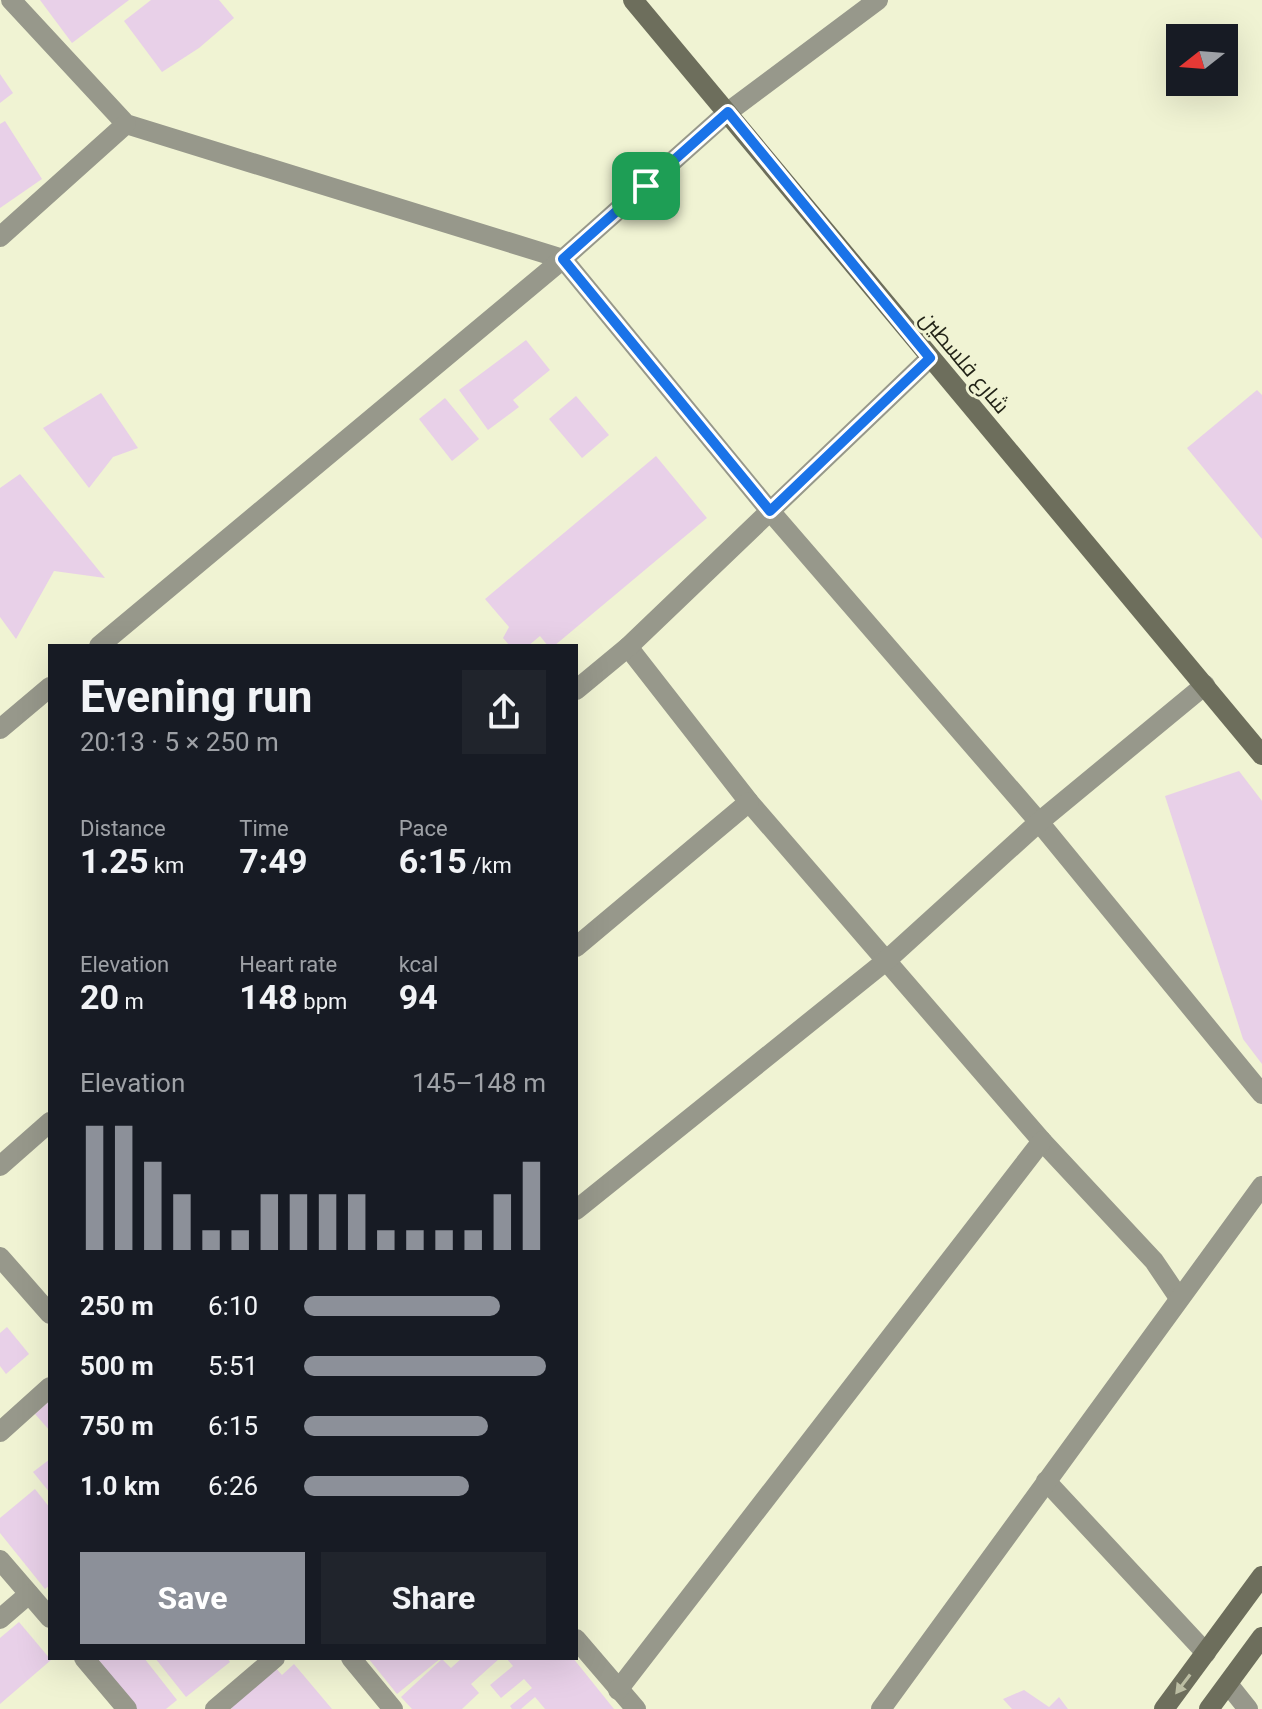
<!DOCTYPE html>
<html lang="en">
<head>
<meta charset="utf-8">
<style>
	body { margin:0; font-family:Roboto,Cairo,sans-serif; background:#20242c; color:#f1f3f6; height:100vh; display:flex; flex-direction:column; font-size:30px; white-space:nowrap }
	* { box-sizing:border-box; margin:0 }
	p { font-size:26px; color:#9ea1a6 }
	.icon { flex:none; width:44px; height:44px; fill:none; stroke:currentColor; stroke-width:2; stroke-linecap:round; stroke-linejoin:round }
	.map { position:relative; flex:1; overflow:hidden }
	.drawer { position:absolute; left:48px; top:644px; width:530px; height:1016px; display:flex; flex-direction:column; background:#171b24; border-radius:0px; box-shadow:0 8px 32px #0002 }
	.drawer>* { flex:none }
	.needle { width:52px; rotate:253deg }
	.controls { position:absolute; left:1166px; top:24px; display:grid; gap:16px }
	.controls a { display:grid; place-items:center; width:72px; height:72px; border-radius:0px; background:#171b24; box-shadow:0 8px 32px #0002; font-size:40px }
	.pin { position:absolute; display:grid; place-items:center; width:68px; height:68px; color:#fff; margin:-34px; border-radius:16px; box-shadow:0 4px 12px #0006 }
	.round { display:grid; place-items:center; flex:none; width:84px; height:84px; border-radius:0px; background:#20242c }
	.summary { display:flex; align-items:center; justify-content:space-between; height:136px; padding:0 32px }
	h1 { font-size:44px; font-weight:700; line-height:60px }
	.figures { display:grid; grid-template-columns:repeat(3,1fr); gap:12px; height:136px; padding:8px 32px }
	.figures div { display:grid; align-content:center }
	.figures b { font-size:34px; font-weight:700 }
	.figures small { font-size:22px; font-weight:400 }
	.figures p { font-size:22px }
	.chart { height:224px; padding:16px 32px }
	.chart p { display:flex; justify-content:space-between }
	.chart svg { width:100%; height:144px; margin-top:8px; stroke:#8c9099; stroke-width:6 }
	.action { display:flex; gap:16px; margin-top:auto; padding:16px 32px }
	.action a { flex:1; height:92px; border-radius:0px; background:#8c9099; color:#fff; font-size:32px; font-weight:700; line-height:92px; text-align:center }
	.action a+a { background:#20242c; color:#f1f3f6 }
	ul { padding:0 32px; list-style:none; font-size:26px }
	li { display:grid; grid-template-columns:128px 96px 1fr; align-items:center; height:60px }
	li i { height:20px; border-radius:10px; background:#8c9099 }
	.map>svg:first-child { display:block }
	.building { fill:#e8d0e8 }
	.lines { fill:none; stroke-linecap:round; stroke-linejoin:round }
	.street { stroke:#97988b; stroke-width:20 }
	.secondary { stroke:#6d6e5c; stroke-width:20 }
	.oneway { fill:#bcbea3 }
	.route-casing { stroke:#fff; stroke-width:16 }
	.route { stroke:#1a73e8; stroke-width:10 }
	.labels { text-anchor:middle; stroke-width:6; stroke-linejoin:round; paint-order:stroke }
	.street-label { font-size:22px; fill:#232418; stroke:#f0f3d3 }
</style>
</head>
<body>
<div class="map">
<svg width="1262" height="1709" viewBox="0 0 1262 1709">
	<rect width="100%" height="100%" fill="#f0f3d3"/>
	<g class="building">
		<polygon points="40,0 129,0 72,43"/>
		<polygon points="151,0 219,0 234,18 199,48 162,72 124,21"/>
		<polygon points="0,74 13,93 0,103"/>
		<polygon points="5,121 42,179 0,208 0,124"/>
		<polygon points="526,340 550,370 513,400 519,407 488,430 459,390"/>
		<polygon points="1257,390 1262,395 1262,539 1187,448"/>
		<polygon points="101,393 138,448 113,457 89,488 43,428"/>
		<polygon points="576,396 609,435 582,458 549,419"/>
		<polygon points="445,398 479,439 452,461 419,419"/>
		<polygon points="656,456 707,518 554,646 548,646 540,636 528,646 510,646 503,638 509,627 485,599"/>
		<polygon points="20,474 105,578 54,571 16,639 0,617 0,488"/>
		<polygon points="1239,771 1262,801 1262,1064 1243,1039 1165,796"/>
		<polygon points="7,1327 29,1354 6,1374 0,1366 0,1333"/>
		<polygon points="50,1400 50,1431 35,1414"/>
		<polygon points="50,1459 50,1493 33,1472"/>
		<polygon points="35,1489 50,1508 50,1585 45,1589 0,1533 0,1518"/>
		<polygon points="19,1622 51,1660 0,1704 0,1638"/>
		<polygon points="97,1658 144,1658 177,1700 166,1709 137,1709"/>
		<polygon points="155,1658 227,1658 230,1662 186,1697"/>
		<polygon points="368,1658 441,1658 397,1694"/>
		<polygon points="462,1658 500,1658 471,1684 479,1693 462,1709 412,1709 401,1697 442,1659 451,1668"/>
		<polygon points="506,1658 573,1658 614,1709 545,1709 535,1697 521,1709 512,1709 510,1706 532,1688 524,1679 501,1698 490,1685 513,1666"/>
		<polygon points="294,1664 332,1709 232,1709 229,1706 275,1667 282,1675"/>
		<polygon points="1024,1690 1049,1707 1059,1697 1068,1709 1012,1709 1003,1699"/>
	</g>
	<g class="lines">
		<g class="street">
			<polyline points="11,0 126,124 563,259 770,511 1039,822 1262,1094"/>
			<polyline points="0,237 126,124"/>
			<polyline points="99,646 563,259 728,112 878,0"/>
			<polyline points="628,647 749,802 1042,1141 1154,1261 1179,1298"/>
			<polyline points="576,690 628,647 930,358"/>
			<polyline points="0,729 50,687"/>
			<polyline points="576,947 749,802"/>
			<polyline points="0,1166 50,1122"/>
			<polyline points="576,1210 887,960 1039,822 1205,685"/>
			<polyline points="0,1257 50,1314"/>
			<polyline points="0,1432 50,1387"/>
			<polyline points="1046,1481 1206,1653"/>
			<polyline points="0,1560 50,1618"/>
			<polyline points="0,1619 29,1594"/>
			<polyline points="576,1639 636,1709"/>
			<polyline points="84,1658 127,1709"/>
			<polyline points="351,1658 393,1709"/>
			<polyline points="1228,1684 1248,1709"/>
			<polyline points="618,1690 1042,1141"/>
			<polyline points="215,1709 275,1658"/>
			<polyline points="881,1709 1262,1186"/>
		</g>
		<g class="secondary">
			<polyline points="633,0 1262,755"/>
			<polyline points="1164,1709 1262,1576"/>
			<polyline points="1209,1709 1262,1637"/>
		</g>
	</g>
	<defs><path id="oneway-solid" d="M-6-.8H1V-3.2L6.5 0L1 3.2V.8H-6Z" transform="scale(2)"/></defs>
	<use class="oneway" href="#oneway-solid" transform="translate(1183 1684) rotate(127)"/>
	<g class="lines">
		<defs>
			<polygon id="route" points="728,112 930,358 770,511 563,259"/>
		</defs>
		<use href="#route" class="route-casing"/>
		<use href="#route" class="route"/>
	</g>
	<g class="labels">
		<g class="street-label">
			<text transform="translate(965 362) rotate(50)" y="8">شارع فلسطين</text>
		</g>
	</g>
</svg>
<div class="controls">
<a><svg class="needle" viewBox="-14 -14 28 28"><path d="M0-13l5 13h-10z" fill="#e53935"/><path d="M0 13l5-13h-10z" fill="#9ea1a6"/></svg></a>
</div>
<div class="pin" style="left:646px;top:186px;background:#1e9e55"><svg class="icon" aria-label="arrive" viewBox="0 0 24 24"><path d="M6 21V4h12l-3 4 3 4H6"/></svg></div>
<section class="drawer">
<div class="summary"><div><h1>Evening run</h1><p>20:13 · 5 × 250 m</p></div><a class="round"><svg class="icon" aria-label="share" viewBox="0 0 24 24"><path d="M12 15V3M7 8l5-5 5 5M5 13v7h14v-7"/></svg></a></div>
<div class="figures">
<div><p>Distance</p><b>1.25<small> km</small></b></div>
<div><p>Time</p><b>7:49</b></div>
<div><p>Pace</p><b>6:15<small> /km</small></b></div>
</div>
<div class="figures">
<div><p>Elevation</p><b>20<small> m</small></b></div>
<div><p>Heart rate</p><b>148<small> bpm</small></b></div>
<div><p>kcal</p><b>94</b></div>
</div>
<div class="chart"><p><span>Elevation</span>145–148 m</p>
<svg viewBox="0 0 160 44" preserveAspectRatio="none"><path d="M5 44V6M15 44V6M25 44V17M35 44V27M45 44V38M55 44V38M65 44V27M75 44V27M85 44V27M95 44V27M105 44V38M115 44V38M125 44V38M135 44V38M145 44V27M155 44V17"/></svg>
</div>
<ul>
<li><b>250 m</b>6:10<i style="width:81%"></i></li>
<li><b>500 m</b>5:51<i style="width:100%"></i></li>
<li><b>750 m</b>6:15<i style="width:76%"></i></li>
<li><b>1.0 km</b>6:26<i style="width:68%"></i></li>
</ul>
<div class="action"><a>Save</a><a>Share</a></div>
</section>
</div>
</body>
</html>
